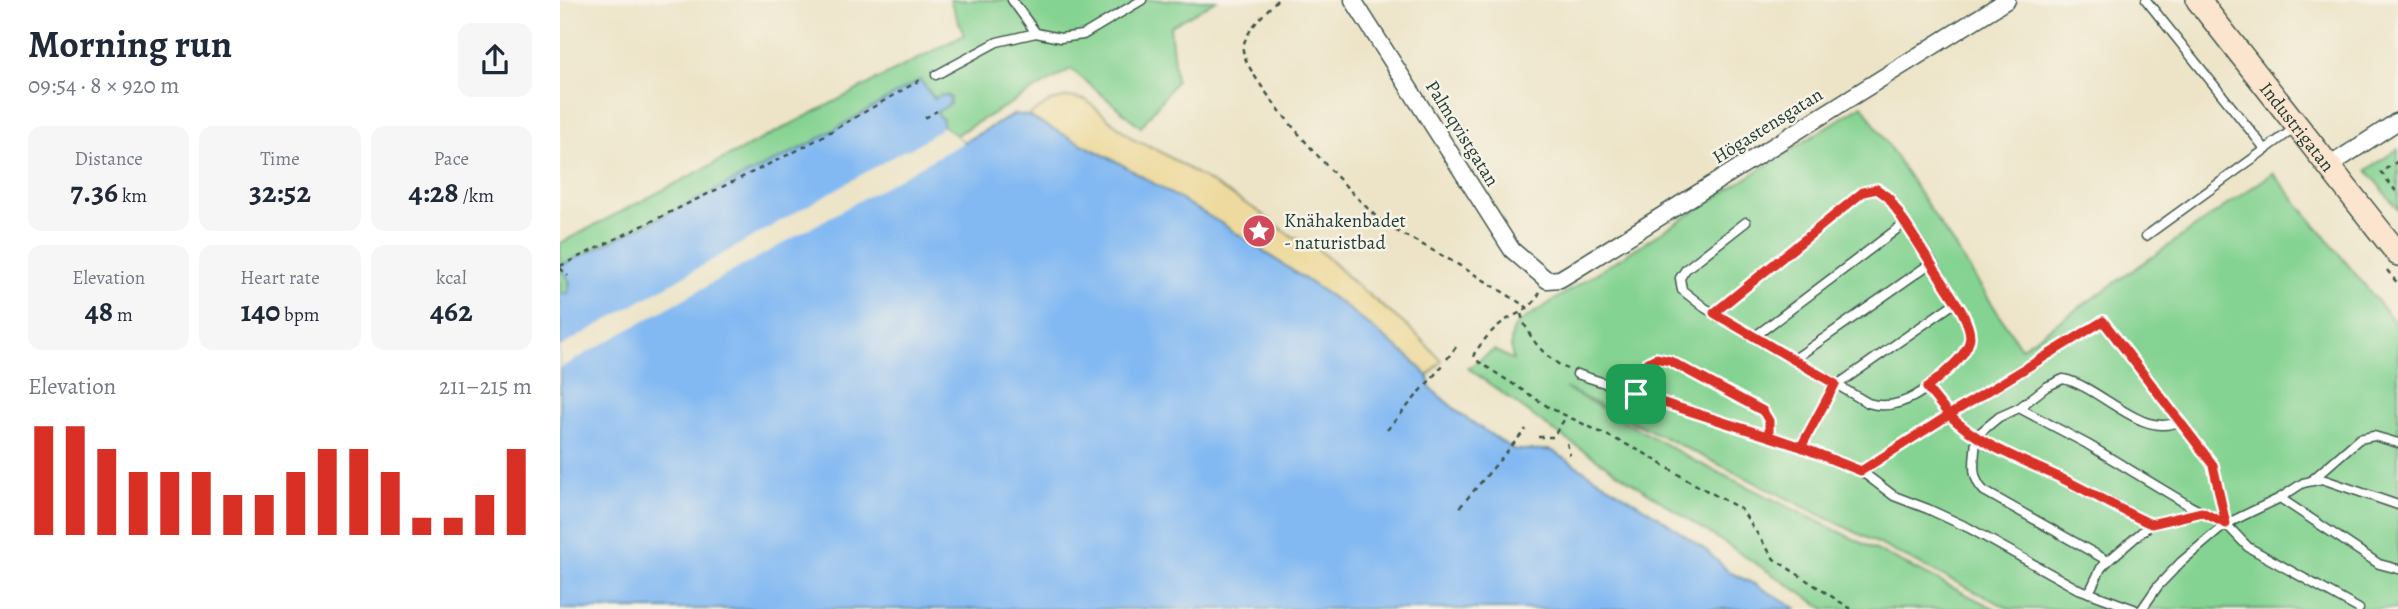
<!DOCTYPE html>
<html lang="en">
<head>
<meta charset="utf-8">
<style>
	body { margin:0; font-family:Alegreya,serif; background:#f6f6f7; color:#1f2937; height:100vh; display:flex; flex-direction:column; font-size:26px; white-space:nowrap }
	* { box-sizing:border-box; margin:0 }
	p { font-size:23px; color:#747a83 }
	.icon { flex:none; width:38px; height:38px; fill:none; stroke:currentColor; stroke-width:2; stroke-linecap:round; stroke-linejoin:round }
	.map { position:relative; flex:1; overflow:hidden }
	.side { display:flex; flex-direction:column; background:#fff; width:560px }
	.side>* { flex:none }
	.pin { position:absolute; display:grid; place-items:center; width:60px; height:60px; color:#fff; margin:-30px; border-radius:14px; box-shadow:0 4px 10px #0006 }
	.round { display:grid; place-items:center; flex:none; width:74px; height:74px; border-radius:14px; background:#f6f6f7 }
	.head { display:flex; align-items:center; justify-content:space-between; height:119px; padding:0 28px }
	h1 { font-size:38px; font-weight:600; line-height:52px }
	.figures { display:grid; grid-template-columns:repeat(3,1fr); gap:10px; height:119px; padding:7px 28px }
	.figures div { display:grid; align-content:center; border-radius:14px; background:#f6f6f7; text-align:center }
	.figures b { font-size:30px; font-weight:600 }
	.figures small { font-size:19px; font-weight:400 }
	.figures p { font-size:19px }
	.chart { height:196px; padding:14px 28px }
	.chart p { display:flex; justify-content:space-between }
	.chart svg { width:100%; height:126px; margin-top:7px; stroke:#d93025; stroke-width:6 }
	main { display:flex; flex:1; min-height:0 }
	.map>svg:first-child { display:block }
	.green { fill:#85d392; stroke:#528863; stroke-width:2 }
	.sand { fill:#eeda9e; stroke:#868c69; stroke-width:2 }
	.water { fill:#83b9f2; stroke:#517b93; stroke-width:2 }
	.pier { fill:#ede4c7 }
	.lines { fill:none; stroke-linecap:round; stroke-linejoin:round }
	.lane-casing { stroke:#3e564a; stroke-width:11 }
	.street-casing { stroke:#3e564a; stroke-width:19 }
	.secondary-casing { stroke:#3e564a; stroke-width:26 }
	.path { stroke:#3e564a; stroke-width:2.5; stroke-dasharray:5 5; stroke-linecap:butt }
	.lane { stroke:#fff; stroke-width:8 }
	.street { stroke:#fff; stroke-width:16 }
	.secondary { stroke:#fbe5cf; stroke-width:23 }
	.route-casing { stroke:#fff; stroke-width:14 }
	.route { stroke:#d93025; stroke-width:9 }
	.labels { text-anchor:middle; stroke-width:5; stroke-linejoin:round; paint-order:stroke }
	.street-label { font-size:19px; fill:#1f3d34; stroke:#f7f3e8 }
	.poi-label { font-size:19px; fill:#1f3d34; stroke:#f7f3e8; text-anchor:start }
</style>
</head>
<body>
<main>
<section class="side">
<div class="head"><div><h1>Morning run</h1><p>09:54 · 8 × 920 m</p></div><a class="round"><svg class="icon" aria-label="share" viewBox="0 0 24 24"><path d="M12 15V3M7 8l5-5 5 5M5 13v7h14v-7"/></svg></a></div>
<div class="figures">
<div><p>Distance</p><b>7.36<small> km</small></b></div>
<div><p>Time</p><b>32:52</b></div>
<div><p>Pace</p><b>4:28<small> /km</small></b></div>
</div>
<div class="figures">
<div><p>Elevation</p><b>48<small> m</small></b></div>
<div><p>Heart rate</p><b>140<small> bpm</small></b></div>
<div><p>kcal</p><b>462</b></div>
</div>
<div class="chart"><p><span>Elevation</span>211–215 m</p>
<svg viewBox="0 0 160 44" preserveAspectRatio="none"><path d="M5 44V6M15 44V6M25 44V14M35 44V22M45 44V22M55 44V22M65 44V30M75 44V30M85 44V22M95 44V14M105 44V14M115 44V22M125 44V38M135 44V38M145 44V30M155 44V14"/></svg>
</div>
</section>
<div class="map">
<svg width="1838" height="609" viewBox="0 0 1838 609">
	<rect width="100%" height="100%" fill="#f7f3e8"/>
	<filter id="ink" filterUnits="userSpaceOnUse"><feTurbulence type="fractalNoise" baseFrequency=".0143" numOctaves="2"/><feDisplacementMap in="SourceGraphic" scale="14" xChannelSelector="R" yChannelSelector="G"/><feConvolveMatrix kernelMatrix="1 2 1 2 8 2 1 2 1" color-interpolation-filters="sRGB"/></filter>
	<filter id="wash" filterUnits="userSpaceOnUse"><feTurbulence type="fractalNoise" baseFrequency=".00686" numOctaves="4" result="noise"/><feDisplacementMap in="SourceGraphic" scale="28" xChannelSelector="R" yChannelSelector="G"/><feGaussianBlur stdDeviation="1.57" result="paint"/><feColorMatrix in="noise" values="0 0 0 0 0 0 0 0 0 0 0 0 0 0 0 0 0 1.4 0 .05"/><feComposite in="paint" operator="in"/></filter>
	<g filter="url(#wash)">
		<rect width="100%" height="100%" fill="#ede4c7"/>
		<g class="green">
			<polygon points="390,0 656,0 610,27 616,81 581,127 511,69 395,135 382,126 377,111 391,99 389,96 381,95 375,99 360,80 244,147 0,266 0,243 404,35"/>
			<path d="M1302 105 1461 348 1713 173 1838 326V609H1450L1005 388 1137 462 1436 609H1265L991 429 908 368 934 350 953 360C950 347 949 333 958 323Z"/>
			<polygon points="1838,149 1838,210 1807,170"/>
			<polygon points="0,268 10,281 8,294 0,294"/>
		</g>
		<polygon class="sand" points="509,97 526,100 574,140 594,148 698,211 732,237 754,245 793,282 854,332 882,361 868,376 849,357 782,304 664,225 468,116 491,101"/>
		<polygon class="water" points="360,80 374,99 381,95 389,96 390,104 377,112 379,117 383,119 382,126 404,142 455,114 468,116 559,163 664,225 782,304 849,357 868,376 870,388 903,416 954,450 991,450 1099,517 1147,551 1169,572 1196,585 1237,609 0,609 0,294 8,293 10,282 0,266 244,147"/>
		<polygon class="pier" points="382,126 404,142 0,368 0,347 343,151 350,149 378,131"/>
	</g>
	<g filter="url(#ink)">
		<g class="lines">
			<defs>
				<g id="lane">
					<polyline points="452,0 476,33 500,38 523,35 582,0"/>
					<polyline points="1586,0 1706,150"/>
					<polyline points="376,75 437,42 476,33"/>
					<polyline points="1586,236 1735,128"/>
					<path d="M1154 313 1303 192 1317 189 1329 199C1345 222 1417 321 1409 344 1403 360 1381 376 1368 387 1352 400 1330 410 1308 403L1145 308 1122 290 1120 278 1126 269 1186 222"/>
					<polyline points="1194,337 1345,223"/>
					<polyline points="1233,360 1371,263"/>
					<polyline points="1017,374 1241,447 1301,471 1334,496 1368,509 1409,528 1516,588 1574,609"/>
					<polyline points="1277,385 1396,302"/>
					<path d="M1367 388 1389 415 1416 436C1416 456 1408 475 1424 491L1548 561 1591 524"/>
					<polyline points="1076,394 1088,362 1096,358 1110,361 1203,411 1209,421 1209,436"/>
					<path d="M1459 408 1486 387 1503 379C1540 386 1580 438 1618 422"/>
					<polyline points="1241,447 1275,384"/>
					<polyline points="1301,471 1543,321 1653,465 1666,524 1688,547 1799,609"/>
					<polyline points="1752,480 1799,439 1814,436 1838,443"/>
					<polyline points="1720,498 1819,564 1838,569"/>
					<polyline points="1642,511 1591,524 1513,484 1427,445 1416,436 1439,417 1459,408 1527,444 1630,506 1666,524"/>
					<polyline points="1529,593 1541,568 1548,561"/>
					<polyline points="1582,609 1598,586 1621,562 1666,524 1720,498 1743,483 1762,479 1838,505"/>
				</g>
				<g id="street">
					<polyline points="793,0 952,250 987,280 1000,279 1015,270 1447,0"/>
					<polyline points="1769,166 1838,121"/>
				</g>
				<g id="secondary">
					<path id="s1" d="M1638 0 1838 254"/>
				</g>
			</defs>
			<use href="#lane" class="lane-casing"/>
			<use href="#street" class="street-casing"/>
			<use href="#secondary" class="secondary-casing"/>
			<g class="path">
				<path d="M717 0C705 13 687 29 683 47 678 74 800 205 825 224 840 234 857 241 872 250 905 268 937 288 968 308"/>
				<polyline points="365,118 377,111"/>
				<polyline points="1838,161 1821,172 1838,194"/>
				<polyline points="0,266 244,147 360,80"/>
				<polyline points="0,268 8,276"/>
				<polyline points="1827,270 1838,284"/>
				<path d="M980 292C970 311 963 310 946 320 932 329 923 341 914 354L916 360 990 408 1084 453 1129 481 1181 509 1214 559 1291 609"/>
				<path d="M961 314C968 338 984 357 1007 369"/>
				<polyline points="887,359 896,347"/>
				<polyline points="827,430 883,365"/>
				<polyline points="978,437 993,437 1006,417"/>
				<polyline points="1007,443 1010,455"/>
				<polyline points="900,507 966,429"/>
			</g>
			<use href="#lane" class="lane"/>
			<use href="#street" class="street"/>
			<use href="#secondary" class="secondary"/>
		</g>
	</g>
	<g class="lines" filter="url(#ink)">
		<defs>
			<path id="route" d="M1076 394 1241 447 1301 471 1389 415C1424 449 1470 462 1513 484 1539 497 1564 512 1591 524L1642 512 1666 524 1653 465 1543 321 1389 415 1367 388C1380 376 1409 356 1410 337 1410 327 1405 318 1401 310L1329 198 1317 189 1303 192 1154 313 1275 384 1241 447 1209 436V421L1203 411 1110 361 1096 358 1088 362 1076 394"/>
		</defs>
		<use href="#route" class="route-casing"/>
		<use href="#route" class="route"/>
	</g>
	<defs>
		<symbol id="sight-disc" viewBox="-11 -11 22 22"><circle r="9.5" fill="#d1495b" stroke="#f7f3e8"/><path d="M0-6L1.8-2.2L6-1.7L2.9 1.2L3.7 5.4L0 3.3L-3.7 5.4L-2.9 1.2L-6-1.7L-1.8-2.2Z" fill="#fff"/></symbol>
	</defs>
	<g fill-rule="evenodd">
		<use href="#sight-disc" x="680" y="212" width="38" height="38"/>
	</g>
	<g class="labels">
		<g class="street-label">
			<text transform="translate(1207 125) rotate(-32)" y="7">Högastensgatan</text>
			<text dy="7" stroke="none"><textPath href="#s1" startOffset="161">Industrigatan</textPath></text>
			<text transform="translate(903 133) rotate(58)" y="7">Palmqvistgatan</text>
		</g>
		<g class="poi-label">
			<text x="724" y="227">Knähakenbadet<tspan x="724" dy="22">- naturistbad</tspan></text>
		</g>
	</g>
</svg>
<div class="pin" style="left:1076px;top:394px;background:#1e9e55"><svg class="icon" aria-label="arrive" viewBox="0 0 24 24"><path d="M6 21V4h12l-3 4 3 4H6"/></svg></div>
</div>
</main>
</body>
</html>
